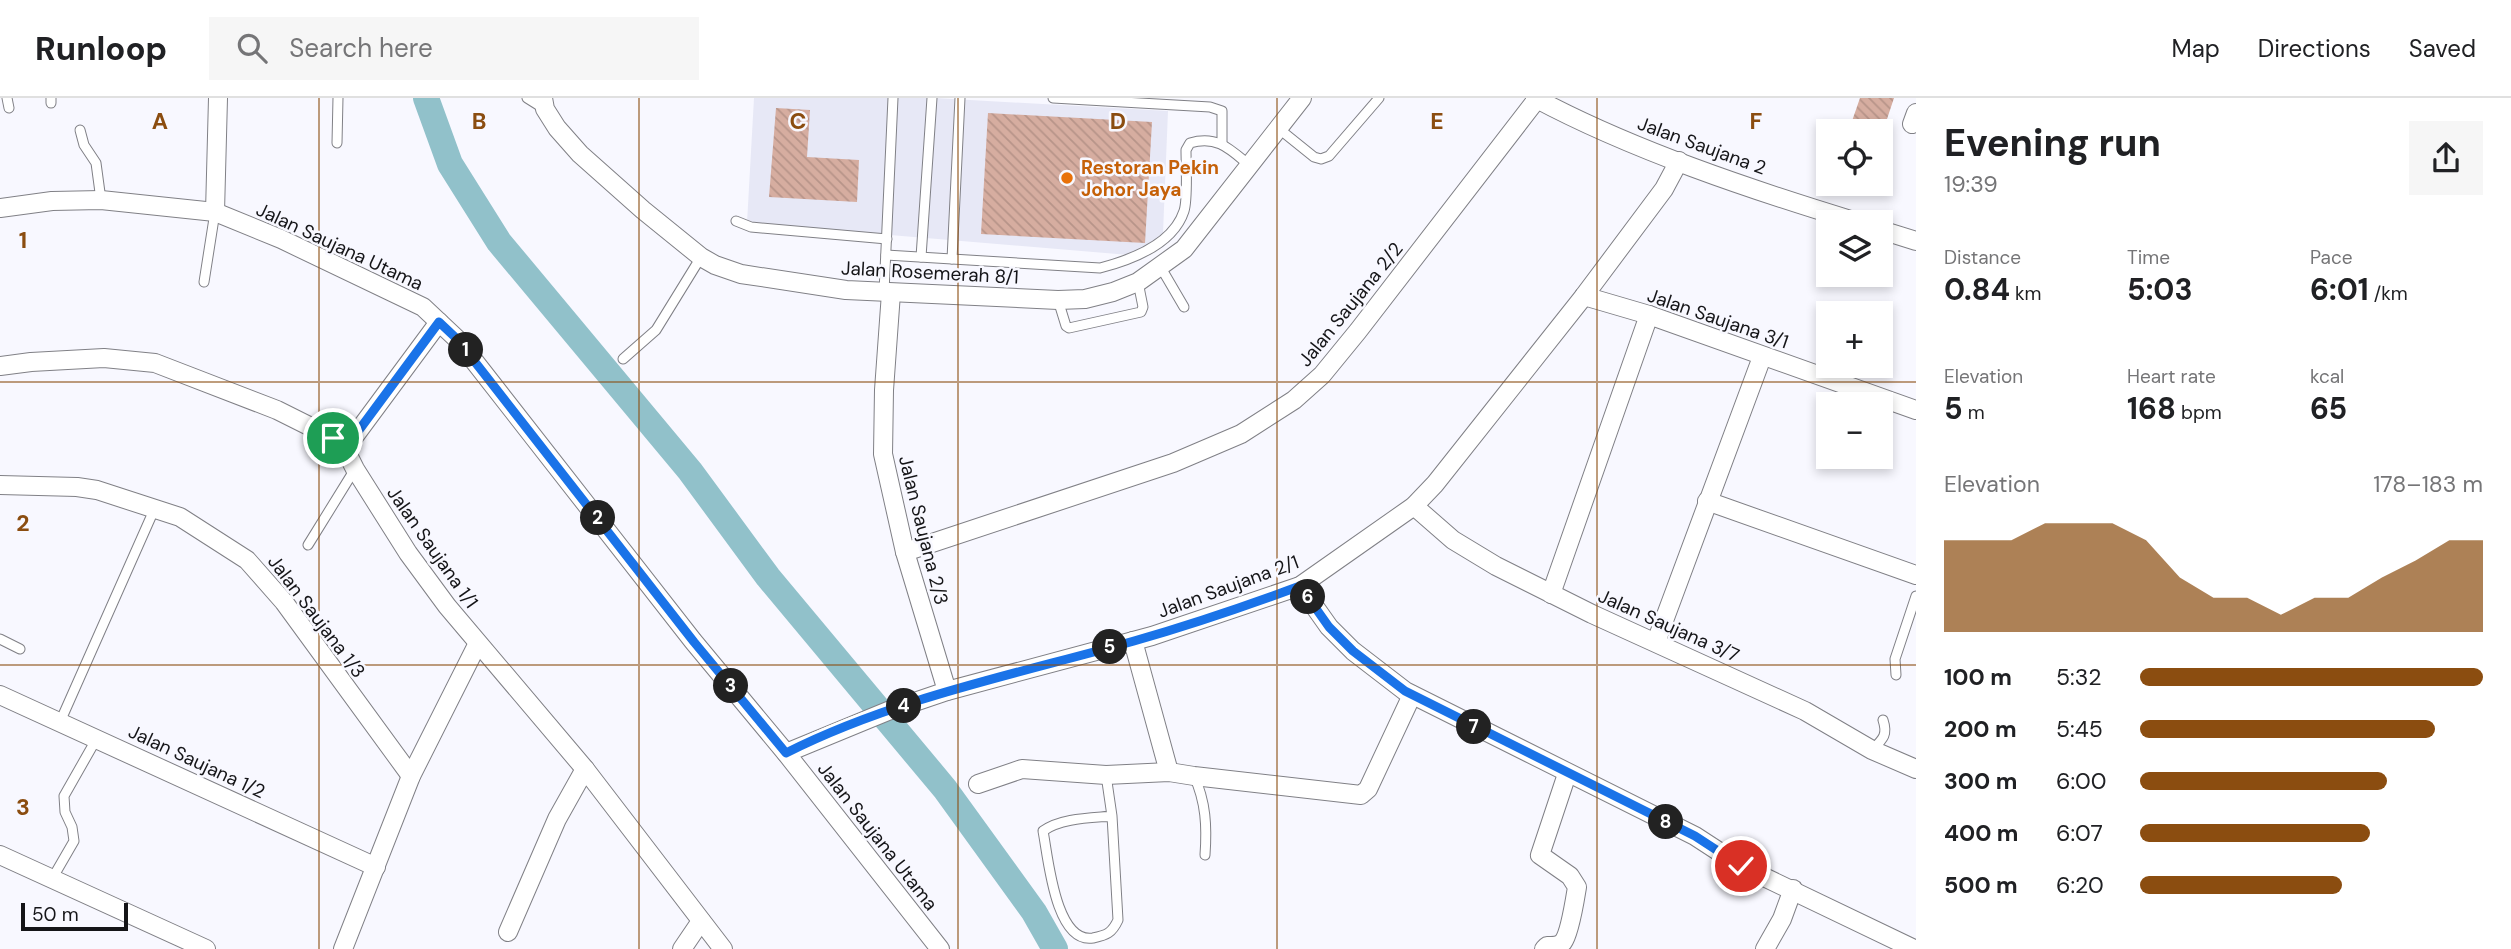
<!DOCTYPE html>
<html lang="en">
<head>
<meta charset="utf-8">
<style>
	body { margin:0; font-family:"DM Sans",sans-serif; background:#f6f6f6; color:#202124; height:100vh; display:flex; flex-direction:column; font-size:26px; white-space:nowrap }
	* { box-sizing:border-box; margin:0 }
	p { font-size:23px; color:#757577 }
	.icon { flex:none; width:38px; height:38px; fill:none; stroke:currentColor; stroke-width:2; stroke-linecap:round; stroke-linejoin:round }
	.map { position:relative; flex:1; overflow:hidden }
	.details { display:flex; flex-direction:column; background:#fff; width:595px }
	.details>* { flex:none }
	.fabs { position:absolute; left:1816px; top:21px; display:grid; gap:14px }
	.fabs a { display:grid; place-items:center; width:77px; height:77px; border-radius:0px; background:#fff; box-shadow:0 4px 10px #0003; font-size:35px }
	.scale { position:absolute; left:21px; bottom:18px; width:107px; box-sizing:border-box; padding-left:7px; border:4px solid #151518; border-top:0; font-size:19px; line-height:24px; white-space:nowrap; color:#151518; -webkit-text-stroke:5px #f8f8ff; paint-order:stroke }
	.pin { position:absolute; display:grid; place-items:center; width:60px; height:60px; color:#fff; margin:-30px; border:4px solid #fff; border-radius:50%; box-shadow:0 2px 7px #0007 }
	.km { position:absolute; width:35px; height:35px; margin:-18px; border-radius:50%; background:#222; color:#fff; font-size:19px; line-height:35px; text-align:center }
	.round { display:grid; place-items:center; flex:none; width:74px; height:74px; border-radius:0px; background:#f6f6f6 }
	.head { display:flex; align-items:center; justify-content:space-between; height:119px; padding:0 28px }
	h1 { font-size:38px; font-weight:700; line-height:52px }
	.stats { display:grid; grid-template-columns:repeat(3,1fr); gap:10px; height:119px; padding:7px 28px }
	.stats div { display:grid; align-content:center }
	.stats b { font-size:30px; font-weight:700 }
	.stats small { font-size:19px; font-weight:400 }
	.stats p { font-size:19px }
	.chart { height:196px; padding:14px 28px }
	.chart p { display:flex; justify-content:space-between }
	.chart svg { width:100%; height:126px; margin-top:7px; fill:#8b4d10; opacity:.7 }
	ul { padding:0 28px; list-style:none; font-size:23px }
	li { display:grid; grid-template-columns:112px 84px 1fr; align-items:center; height:52px }
	li i { height:18px; border-radius:9px; background:#8b4d10 }
	header { display:flex; align-items:center; gap:42px; box-sizing:border-box; height:98px; padding:0 35px; background:#fff; border-bottom:2px solid #e0e0e0 }
	header strong { font-size:33px }
	nav { display:flex; gap:38px; margin-inline-start:auto; font-size:24px }
	.search { width:490px; height:63px; background:#f6f6f6; display:flex; align-items:center; gap:18px; box-sizing:border-box; padding:0 24px; border-radius:0px; color:#757577; font-size:26px }
	main { display:flex; flex:1; min-height:0 }
	.map>svg:first-child { display:block }
	.built { fill:#e7e8f6 }
	.lines { fill:none; stroke-linecap:round; stroke-linejoin:round }
	.river { stroke:#91c1ca; stroke-width:26 }
	.building { fill:url(#building-back-hatch) }
	.lane-casing { stroke:#808086; stroke-width:11 }
	.street-casing { stroke:#808086; stroke-width:20 }
	.lane { stroke:#fff; stroke-width:9 }
	.street { stroke:#fff; stroke-width:18 }
	.route-casing { stroke:#fff; stroke-width:14 }
	.route { stroke:#1a73e8; stroke-width:9 }
	.grid { fill:none; stroke:#8b4d10; stroke-width:2; stroke-opacity:0.55 }
	.food-dot { fill:#e8710a; stroke:#f8f8ff; stroke-width:2.5 }
	.labels { text-anchor:middle; stroke-width:5; stroke-linejoin:round; paint-order:stroke }
	.street-label { font-size:19px; fill:#151518; stroke:#f8f8ff }
	.food-label { font-size:19px; font-weight:bold; fill:#c56008; stroke:#f8f8ff; text-anchor:start }
	.grid-label { font-size:23px; text-anchor:middle; font-weight:bold; fill:#8b4d10; stroke:#f8f8ff; stroke-width:5; stroke-linejoin:round; paint-order:stroke }
</style>
</head>
<body>
<header>
<strong>Runloop</strong>
<div class="search"><svg class="icon" aria-label="search" viewBox="0 0 24 24"><circle cx="10" cy="10" r="6"/><path d="M15 15l6 6"/></svg>Search here</div>
<nav><a>Map</a><a>Directions</a><a>Saved</a></nav>
</header>
<main>
<div class="map">
<svg width="1916" height="851" viewBox="0 0 1916 851">
	<defs>
		<pattern id="building-back-hatch" width="6" height="6" patternUnits="userSpaceOnUse" patternTransform="scale(1.75)"><rect width="6" height="6" fill="#d6ada0"/><path d="M-1 5l2 2M0 0l6 6M5-1l2 2" fill="none" stroke="#b79489"/></pattern>
	</defs>
	<rect width="100%" height="100%" fill="#f8f8ff"/>
	<polygon class="built" points="754,0 935,0 1168,13 1163,135 1152,145 1129,157 747,125"/>
	<g class="lines">
		<polyline class="river" points="426,0 450,66 499,144 690,373 768,479 945,691 1034,814 1055,851"/>
	</g>
	<g class="building">
		<polygon points="1860,0 1894,0 1883,33 1873,33 1851,26"/>
		<polygon points="776,10 810,12 807,59 859,62 857,104 769,99"/>
		<polygon points="988,15 1152,24 1145,145 981,136"/>
	</g>
	<g class="lines">
		<defs>
			<g id="lane">
				<polyline points="7,0 9,10"/>
				<polyline points="527,0 543,10"/>
				<polyline points="1053,0 1210,9 1222,13 1222,44"/>
				<polyline points="51,5 51,0"/>
				<polyline points="1278,30 1314,59 1321,61 1329,58 1379,0"/>
				<polyline points="80,32 84,47 96,65 101,102"/>
				<polyline points="337,45 338,0"/>
				<polyline points="736,123 751,129 887,141"/>
				<path d="M886 157 1100 170C1131 162 1173 147 1184 113 1188 101 1186 67 1186 52L1190 45C1217 37 1230 51 1249 67"/>
				<polyline points="921,159 932,0"/>
				<polyline points="952,161 960,0"/>
				<polyline points="1160,168 1184,209"/>
				<polyline points="204,184 215,114"/>
				<polyline points="884,194 893,0"/>
				<polyline points="1058,202 1066,228 1069,230 1141,214 1143,209 1138,184"/>
				<polyline points="623,261 656,232 701,159"/>
				<polyline points="308,447 355,371"/>
				<polyline points="0,541 20,551"/>
				<polyline points="1896,577 1895,561 1916,498"/>
				<polyline points="60,624 154,412"/>
				<path d="M1872 652C1883 641 1888 637 1883 622"/>
				<path d="M1106 677 1112 718 1118 822C1112 835 1107 837 1093 840 1055 846 1048 758 1043 733 1061 720 1091 720 1112 718"/>
				<path d="M1194 678C1206 704 1207 729 1205 757"/>
				<polyline points="52,781 74,743 72,729 65,714 64,698 97,640"/>
			</g>
			<g id="street">
				<polyline points="543,0 545,11 557,30 580,56 643,112 701,159 715,167 741,176 846,192 1058,202 1085,201 1113,194 1138,184 1184,151 1302,0"/>
				<path d="M1535 0C1632 52 1752 92 1857 124"/>
				<polyline points="1912,26 1916,15"/>
				<polyline points="0,110 52,103 101,102 215,114 281,141 423,209 457,241 693,543 786,655 940,851"/>
				<polyline points="215,114 218,0"/>
				<polyline points="1881,132 1916,143"/>
				<polyline points="891,195 884,292 883,356 905,454 947,593"/>
				<polyline points="1584,198 1649,217 1916,312"/>
				<polyline points="0,268 31,264 104,260 155,265 277,312 333,340 345,351 355,371 408,455 447,508 585,671 723,851"/>
				<polyline points="345,351 439,224"/>
				<polyline points="0,387 77,389 97,392 180,419 247,462 284,504 411,678"/>
				<polyline points="1707,403 1916,477"/>
				<polyline points="1414,408 1453,442 1496,468 1592,516 1805,613 1872,652 1916,671"/>
				<polyline points="905,454 1173,365 1241,336 1294,302 1322,277 1358,233 1537,1"/>
				<polyline points="1300,488 1329,529 1353,553 1405,593 1695,738 1741,768 1914,851"/>
				<polyline points="1551,496 1649,217"/>
				<polyline points="1133,543 1169,674"/>
				<polyline points="1656,544 1762,259"/>
				<polyline points="0,597 376,769"/>
				<polyline points="786,655 888,613 947,593 1152,538 1300,488 1414,408 1435,386 1584,198 1664,91 1679,63"/>
				<polyline points="978,686 1022,671 1106,677 1169,674 1194,678 1361,697 1368,691 1412,597"/>
				<polyline points="0,757 206,851"/>
				<polyline points="508,834 557,721 585,671"/>
				<polyline points="343,851 411,678 477,547"/>
				<polyline points="682,851 701,823"/>
				<path d="M1544 851 1547 848C1553 848 1558 849 1563 844 1570 835 1575 801 1577 789L1570 778 1540 757 1567 676"/>
				<polyline points="1765,851 1782,821 1793,791"/>
			</g>
		</defs>
		<use href="#lane" class="lane-casing"/>
		<use href="#street" class="street-casing"/>
		<use href="#lane" class="lane"/>
		<use href="#street" class="street"/>
	</g>
	<g class="lines">
		<defs>
			<path id="route" d="M333 340 345 351 439 224 457 241 694 544 786 655C895 600 1017 576 1134 543 1190 527 1246 508 1300 488L1329 529 1353 553 1405 593 1695 738 1741 768"/>
		</defs>
		<use href="#route" class="route-casing"/>
		<use href="#route" class="route"/>
	</g>
	<path class="grid" d="M319 0V851M639 0V851M958 0V851M1277 0V851M1597 0V851M0 284H1916M0 567H1916"/>
	<circle class="food-dot" cx="1067" cy="80" r="7"/>
	<g class="labels">
		<g class="street-label">
			<text transform="translate(1702 47) rotate(20)" y="7">Jalan Saujana 2</text>
			<text transform="translate(340 148) rotate(25)" y="7">Jalan Saujana Utama</text>
			<text transform="translate(930 174) rotate(3)" y="7">Jalan Rosemerah 8/1</text>
			<text transform="translate(1350 206) rotate(-51)" y="7">Jalan Saujana 2/2</text>
			<text transform="translate(1718 220) rotate(19)" y="7">Jalan Saujana 3/1</text>
			<text transform="translate(924 432) rotate(76)" y="7">Jalan Saujana 2/3</text>
			<text transform="translate(433 449) rotate(55)" y="7">Jalan Saujana 1/1</text>
			<text transform="translate(1228 488) rotate(-20)" y="7">Jalan Saujana 2/1</text>
			<text transform="translate(317 518) rotate(53)" y="7">Jalan Saujana 1/3</text>
			<text transform="translate(1669 527) rotate(24)" y="7">Jalan Saujana 3/7</text>
			<text transform="translate(197 663) rotate(25)" y="7">Jalan Saujana 1/2</text>
			<text transform="translate(878 738) rotate(52)" y="7">Jalan Saujana Utama</text>
		</g>
		<g class="food-label">
			<text x="1081" y="76">Restoran Pekin<tspan x="1081" dy="22">Johor Jaya</tspan></text>
		</g>
	</g>
	<g class="grid-label">
		<text x="160" y="31">A</text>
		<text x="479" y="31">B</text>
		<text x="798" y="31">C</text>
		<text x="1118" y="31">D</text>
		<text x="1437" y="31">E</text>
		<text x="1756" y="31">F</text>
		<text x="23" y="150">1</text>
		<text x="23" y="433">2</text>
		<text x="23" y="717">3</text>
	</g>
</svg>
<div class="fabs">
<a><svg class="icon" aria-label="locate" viewBox="0 0 24 24"><circle cx="12" cy="12" r="6"/><path d="M12 2v4M12 18v4M2 12h4M18 12h4"/></svg></a>
<a><svg class="icon" aria-label="layers" viewBox="0 0 24 24"><path d="M12 4l9 5-9 5-9-5zM3 14l9 5 9-5"/></svg></a>
<a>+</a>
<a>−</a>
</div>
<div class="scale">50 m</div>
<div class="pin" style="left:333px;top:340px;background:#1e9e55"><svg class="icon" aria-label="arrive" viewBox="0 0 24 24"><path d="M6 21V4h12l-3 4 3 4H6"/></svg></div>
<div class="pin" style="left:1741px;top:768px;background:#d93025"><svg class="icon" aria-label="check" viewBox="0 0 24 24"><path d="M5 12l5 5 9-10"/></svg></div>
<b class="km" style="left:466px;top:252px">1</b>
<b class="km" style="left:598px;top:420px">2</b>
<b class="km" style="left:731px;top:588px">3</b>
<b class="km" style="left:904px;top:608px">4</b>
<b class="km" style="left:1110px;top:549px">5</b>
<b class="km" style="left:1308px;top:499px">6</b>
<b class="km" style="left:1474px;top:629px">7</b>
<b class="km" style="left:1666px;top:724px">8</b>
</div>
<section class="details">
<div class="head"><div><h1>Evening run</h1><p>19:39</p></div><a class="round"><svg class="icon" aria-label="share" viewBox="0 0 24 24"><path d="M12 15V3M7 8l5-5 5 5M5 13v7h14v-7"/></svg></a></div>
<div class="stats">
<div><p>Distance</p><b>0.84<small> km</small></b></div>
<div><p>Time</p><b>5:03</b></div>
<div><p>Pace</p><b>6:01<small> /km</small></b></div>
</div>
<div class="stats">
<div><p>Elevation</p><b>5<small> m</small></b></div>
<div><p>Heart rate</p><b>168<small> bpm</small></b></div>
<div><p>kcal</p><b>65</b></div>
</div>
<div class="chart"><p><span>Elevation</span>178–183 m</p>
<svg viewBox="0 0 160 44" preserveAspectRatio="none"><path d="M0 44V12L10 12L20 12L30 6L40 6L50 6L60 12L70 25L80 32L90 32L100 38L110 32L120 32L130 25L140 19L150 12L160 12V44z"/></svg>
</div>
<ul>
<li><b>100 m</b>5:32<i style="width:100%"></i></li>
<li><b>200 m</b>5:45<i style="width:86%"></i></li>
<li><b>300 m</b>6:00<i style="width:72%"></i></li>
<li><b>400 m</b>6:07<i style="width:67%"></i></li>
<li><b>500 m</b>6:20<i style="width:59%"></i></li>
</ul>
</section>
</main>
</body>
</html>
